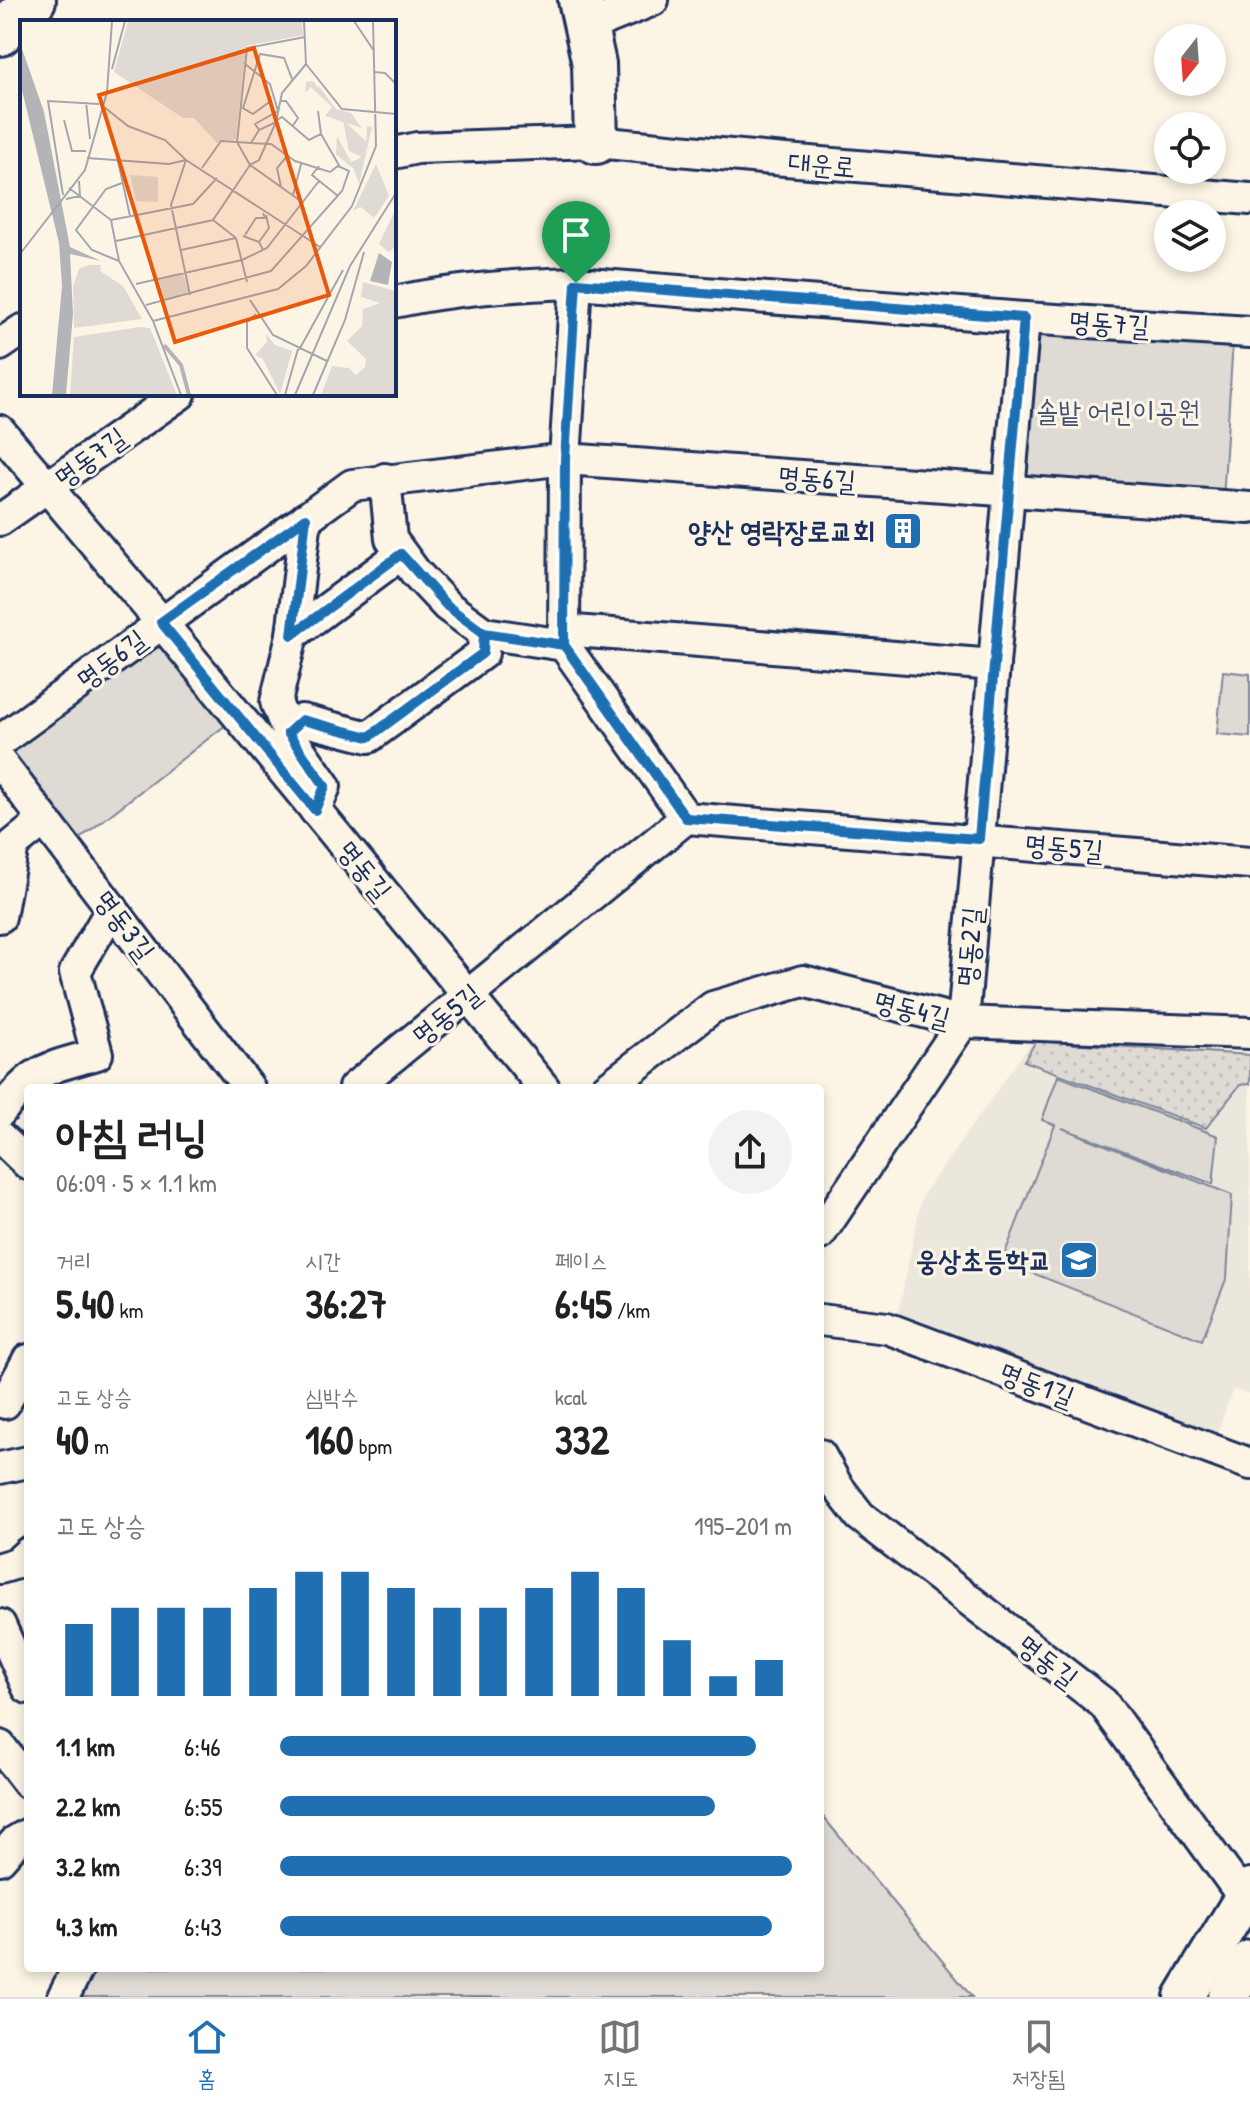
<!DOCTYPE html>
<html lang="ko">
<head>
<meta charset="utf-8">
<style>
	body { margin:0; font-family:"Patrick Hand","Poor Story",sans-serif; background:#f2f2f2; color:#202124; height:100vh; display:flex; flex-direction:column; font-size:30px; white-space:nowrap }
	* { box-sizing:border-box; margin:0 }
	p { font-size:26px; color:#757577 }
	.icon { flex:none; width:44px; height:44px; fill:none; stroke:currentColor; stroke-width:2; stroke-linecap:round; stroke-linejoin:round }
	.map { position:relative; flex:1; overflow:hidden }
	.panel { position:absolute; left:24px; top:1084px; width:800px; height:888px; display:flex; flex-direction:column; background:#fff; border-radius:8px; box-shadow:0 4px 12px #0003 }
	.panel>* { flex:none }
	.needle { width:52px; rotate:197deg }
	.buttons { position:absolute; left:1154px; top:24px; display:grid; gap:16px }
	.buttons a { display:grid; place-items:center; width:72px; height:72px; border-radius:50%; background:#fff; box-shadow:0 4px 12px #0003; font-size:40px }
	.pin { position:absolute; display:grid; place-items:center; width:68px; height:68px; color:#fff; margin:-82px -34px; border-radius:50% 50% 50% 0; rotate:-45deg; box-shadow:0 0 8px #0007 }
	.pin .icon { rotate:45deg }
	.round { display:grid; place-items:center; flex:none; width:84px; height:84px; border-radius:42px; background:#f2f2f2 }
	.summary { display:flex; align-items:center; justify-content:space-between; height:136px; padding:0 32px }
	h1 { font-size:44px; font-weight:700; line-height:60px }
	.stats { display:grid; grid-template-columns:repeat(3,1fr); gap:12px; height:136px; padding:8px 32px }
	.stats div { display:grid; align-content:center }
	.stats b { font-size:40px; font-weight:700 }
	.stats small { font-size:22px; font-weight:400 }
	.stats p { font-size:22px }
	.chart { height:224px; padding:16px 32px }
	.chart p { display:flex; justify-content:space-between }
	.chart svg { width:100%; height:144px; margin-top:8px; stroke:#1f6fb2; stroke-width:6 }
	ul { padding:0 32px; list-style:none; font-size:26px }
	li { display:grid; grid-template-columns:128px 96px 1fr; align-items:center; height:60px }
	li i { height:20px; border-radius:10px; background:#1f6fb2 }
	.tabs { display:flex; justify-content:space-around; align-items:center; height:112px; border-top:2px solid #e0e0e0; background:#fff; font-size:22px; color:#757577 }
	.tabs a { display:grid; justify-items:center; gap:4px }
	.tabs .current { color:#1f6fb2 }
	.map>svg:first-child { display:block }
	.built { fill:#ece7dc }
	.grass { fill:url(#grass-dots); stroke:#7d8599; stroke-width:2 }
	.park { fill:#dfdbd4; stroke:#7d8599; stroke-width:2 }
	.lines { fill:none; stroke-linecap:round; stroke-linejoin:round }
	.minor-casing { stroke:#1b2f5e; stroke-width:36 }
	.major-casing { stroke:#1b2f5e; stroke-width:44 }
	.highway-casing { stroke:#1b2f5e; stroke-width:48 }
	.minor { stroke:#fcf5e5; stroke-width:30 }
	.major { stroke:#fcf5e5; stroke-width:38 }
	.highway { stroke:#fcf5e5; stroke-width:42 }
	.route-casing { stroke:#fff; stroke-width:16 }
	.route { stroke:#1f6fb2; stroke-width:10 }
	.labels { text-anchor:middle; stroke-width:6; stroke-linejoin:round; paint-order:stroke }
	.street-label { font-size:28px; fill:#1b2f5e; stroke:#fcf5e5 }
	.park-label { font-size:28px; fill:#425176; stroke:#fcf5e5 }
	.poi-label { font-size:28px; font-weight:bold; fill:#1b2f5e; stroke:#fcf5e5; text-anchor:end }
	.inset-river { fill:none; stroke:#b2b4b8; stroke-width:4 }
	.inset-road { fill:none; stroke:#a2a6af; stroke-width:2 }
	.view { fill:#e8590c; fill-opacity:0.15; stroke:#e8590c; stroke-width:4 }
	.inset-edge { fill:none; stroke:#1b2f5e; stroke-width:4 }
</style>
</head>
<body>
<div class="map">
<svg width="1250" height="1997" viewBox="0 0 1250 1997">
	<defs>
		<pattern id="grass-dots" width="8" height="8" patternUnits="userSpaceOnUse" patternTransform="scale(2)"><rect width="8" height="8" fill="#dfdbd4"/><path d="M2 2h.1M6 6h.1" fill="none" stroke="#bfbcb8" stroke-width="1.8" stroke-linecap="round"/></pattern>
	</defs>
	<rect width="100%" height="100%" fill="#fcf5e5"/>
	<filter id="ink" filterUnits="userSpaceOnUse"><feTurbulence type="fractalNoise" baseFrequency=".0125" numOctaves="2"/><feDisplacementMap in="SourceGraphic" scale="16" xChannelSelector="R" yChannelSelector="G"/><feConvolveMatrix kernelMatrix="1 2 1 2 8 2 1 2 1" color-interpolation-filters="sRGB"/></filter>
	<g filter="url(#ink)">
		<polygon class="built" points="1035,1037 1250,1054 1250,1394 1233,1389 1213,1444 896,1324 922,1196"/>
		<polygon class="grass" points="1036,1041 1250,1055 1250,1084 1240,1085 1206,1128 1024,1061"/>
		<g class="park">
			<polygon points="1049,325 1233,340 1223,500 1032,483 1021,472 1031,339"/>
			<polygon points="148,646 167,649 227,724 74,843 10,761 13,743"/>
			<polygon points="1223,671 1250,674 1250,737 1217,734"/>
			<polygon points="1058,1076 1218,1136 1213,1184 1062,1128 1232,1195 1227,1277 1202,1340 1002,1261 1055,1125 1042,1120"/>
			<polygon points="820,1813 972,1997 78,1997 85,1989 93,1968 820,1968"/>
		</g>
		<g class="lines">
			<defs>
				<g id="minor">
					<polyline points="586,27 653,0"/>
					<polyline points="394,153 417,148 596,142 762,158 1250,199"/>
					<polyline points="576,283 565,459 564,645 686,818"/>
					<path d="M394 302C455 289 514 285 576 283L1024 318 1250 332"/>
					<polyline points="0,345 22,330"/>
					<polyline points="0,431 161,622 544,1088"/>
					<polyline points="385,479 391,539 415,572 447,606 484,633 564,645"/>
					<polyline points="0,520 180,394"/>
					<polyline points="563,630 994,665"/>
					<polyline points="292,635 306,518"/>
					<polyline points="288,733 276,702 292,635 401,554"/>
					<polyline points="0,741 352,485 565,459 1250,508"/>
					<polyline points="0,762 249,1088"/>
					<polyline points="315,810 325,786 288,733 302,720 369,737 483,653 484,633"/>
					<polyline points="0,917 13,845 44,820"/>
					<polyline points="354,1088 686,818 1250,863"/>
					<polyline points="607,1088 713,1007 803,981 963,1022 1250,1033"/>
					<path d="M0 1112C35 1067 44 1070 97 1054L75 972 112 908"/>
					<polyline points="0,1137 28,1164"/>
					<polyline points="820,1234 963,1022 1024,318"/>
					<polyline points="820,1320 887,1328 1250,1464"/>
					<polyline points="5,1403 28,1360"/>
					<polyline points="820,1455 837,1486 860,1516 1103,1703 1244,1898"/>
					<polyline points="0,1468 28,1462"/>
					<polyline points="0,1568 17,1563 28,1553"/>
					<polyline points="0,1625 28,1688"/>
					<polyline points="0,1746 28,1783"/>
					<polyline points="0,1859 16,1841 28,1834"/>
					<polyline points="63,1997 78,1968"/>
				</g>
				<g id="major">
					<polyline points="1184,1997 1250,1888"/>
					<polyline points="1228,1997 1250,1960"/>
				</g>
				<g id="highway">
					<polyline points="580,0 594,64 596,142"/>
					<polyline points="0,34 34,0"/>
				</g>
			</defs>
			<use href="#minor" class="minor-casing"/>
			<use href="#major" class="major-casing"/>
			<use href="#highway" class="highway-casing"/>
			<use href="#minor" class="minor"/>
			<use href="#major" class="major"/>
			<use href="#highway" class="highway"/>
		</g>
	</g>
	<g class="lines" filter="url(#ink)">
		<defs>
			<polyline id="route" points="576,283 565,459 564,645 484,633 483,653 369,737 302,720 288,733 325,786 315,810 161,622 306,518 292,635 401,554 447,606 484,633 564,645 686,818 979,839 1024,318 576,283"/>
		</defs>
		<use href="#route" class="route-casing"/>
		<use href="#route" class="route"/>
	</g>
	<defs>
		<symbol id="building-square" viewBox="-11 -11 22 22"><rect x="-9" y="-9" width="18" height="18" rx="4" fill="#1f6fb2" stroke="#fcf5e5"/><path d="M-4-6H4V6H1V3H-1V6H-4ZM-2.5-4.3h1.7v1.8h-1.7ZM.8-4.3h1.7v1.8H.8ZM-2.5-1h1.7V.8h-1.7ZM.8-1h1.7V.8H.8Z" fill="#fff"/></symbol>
		<symbol id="school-square" viewBox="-11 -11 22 22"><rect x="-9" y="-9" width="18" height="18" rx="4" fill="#1f6fb2" stroke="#fcf5e5"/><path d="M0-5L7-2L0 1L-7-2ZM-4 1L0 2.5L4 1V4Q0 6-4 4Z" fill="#fff"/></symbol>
	</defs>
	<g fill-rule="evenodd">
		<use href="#building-square" x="881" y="509" width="44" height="44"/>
		<use href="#school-square" x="1057" y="1238" width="44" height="44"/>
	</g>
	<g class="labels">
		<g class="street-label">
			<text transform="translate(822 164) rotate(5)" y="10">대운로</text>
			<text transform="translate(1109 323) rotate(4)" y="10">명동7길</text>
			<text transform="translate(90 457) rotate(-36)" y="10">명동7길</text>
			<text transform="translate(817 478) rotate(4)" y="10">명동6길</text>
			<text transform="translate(111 659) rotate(-37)" y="10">명동6길</text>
			<text transform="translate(1064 847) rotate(5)" y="10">명동5길</text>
			<text transform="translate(365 870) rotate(51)" y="10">명동길</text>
			<text transform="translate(125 925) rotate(53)" y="10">명동3길</text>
			<text transform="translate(969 947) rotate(-85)" y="10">명동2길</text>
			<text transform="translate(912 1009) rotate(14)" y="10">명동4길</text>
			<text transform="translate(446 1014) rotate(-39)" y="10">명동5길</text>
			<text transform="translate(1037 1384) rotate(21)" y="10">명동1길</text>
			<text transform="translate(1048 1661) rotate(38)" y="10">명동길</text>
		</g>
		<g class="park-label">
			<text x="1118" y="421">솔밭 어린이공원</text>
		</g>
		<g class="poi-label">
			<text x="875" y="541">양산 영락장로교회</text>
			<text x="1051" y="1270">웅상초등학교</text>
		</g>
	</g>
	<g transform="translate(20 20)">
		<rect width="376" height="376" fill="#fcf5e5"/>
		<path d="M286 62 293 61 299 69 298 65 316 89 331 93 342 108 305 96 312 87 291 67 285 73ZM323 100 346 121 347 106 352 107 339 164 334 149 316 134 317 116 331 142 342 137 329 131ZM356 144 369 176 354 198 341 187 333 191ZM376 188V226L369 232 359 224ZM69 245H81L80 251 103 266 122 299 54 308 53 266 59 249ZM343 262 376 271V375H301L312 346 329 348 336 355 345 347 346 339 327 321 342 306 343 289 360 283 341 277ZM120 307 130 308 157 375H50L54 317ZM246 314 255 325 272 331 260 374 243 339 235 335 247 322Z" fill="#dfdbd4"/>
		<path d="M108 1H282L283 15 226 26 216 119 197 123 174 98H163L94 52ZM110 155 138 157V182L116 181ZM163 254 169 272 144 280 139 260Z" fill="#dfdbd4"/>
		<path d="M0 23 24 92 50 227 81 241 50 234 53 294 46 375H32L42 266 39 223 0 62ZM359 233 372 242 368 265 350 261Z" fill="#b2b4b8"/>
		<path class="inset-river" d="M144 325 161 345 169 375"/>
		<path class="inset-road" d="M284 1 286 44 322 89 376 94M334 1 354 31M285 17 227 28 217 122 231 123 239 110 256 102 262 73 286 44M224 43 250 64 258 91 235 104 239 110M92 49 105 1M354 52 365 53 376 64M252 80 233 94 223 88 240 34 264 38 272 59M260 81H266L278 98 272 107M66 82 70 119M84 87 108 106 145 120 166 140 300 227M44 100 52 131H66M257 100 262 97 289 120 301 114 298 91M301 114 320 147M67 138 149 144 166 140M166 140 151 185 170 275M98 141 110 196M299 146 292 155 318 176M182 148 201 121 217 122 230 145 282 182M261 167 257 148 268 135M49 168 91 200 99 241 133 301 161 375M43 175 28 81 79 84M273 175 281 144M46 179 60 176 59 161M91 200 173 184 197 158M193 200 216 218M225 215 236 198H245L243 193M223 216 239 222 243 230M216 218 227 262M96 221 193 200 230 145 239 140 256 102M239 222 249 208 246 195M161 230 216 218M0 234 65 150 87 72 92 1M99 241 72 230 56 210 86 169 102 163M116 264 222 240 247 228 299 161M230 280 253 315 307 341M126 285 251 251 322 171 329 151 318 146 310 152 275 141 251 124 231 123M236 294 227 302V328L257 375M133 301 258 269 286 246 332 186 356 126 353 1M279 330 323 250M265 375 278 329M275 375 330 246 376 173M293 375 325 300 344 232"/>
		<path class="view" d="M234 28 309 275 155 322 79 75Z"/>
		<rect width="376" height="376" class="inset-edge"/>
	</g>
</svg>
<div class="buttons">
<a><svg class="needle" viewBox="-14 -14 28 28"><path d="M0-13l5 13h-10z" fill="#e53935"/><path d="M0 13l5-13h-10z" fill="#757577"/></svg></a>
<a><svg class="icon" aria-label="locate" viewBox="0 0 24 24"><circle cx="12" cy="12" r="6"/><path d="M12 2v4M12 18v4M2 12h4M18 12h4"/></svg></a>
<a><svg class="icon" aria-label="layers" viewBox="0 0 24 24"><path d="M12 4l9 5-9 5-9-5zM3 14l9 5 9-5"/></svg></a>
</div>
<div class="pin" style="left:576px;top:283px;background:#1e9e55"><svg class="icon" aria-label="arrive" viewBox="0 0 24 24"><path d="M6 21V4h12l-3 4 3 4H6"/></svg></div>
<section class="panel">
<div class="summary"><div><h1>아침 러닝</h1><p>06:09 · 5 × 1.1 km</p></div><a class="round"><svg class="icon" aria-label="share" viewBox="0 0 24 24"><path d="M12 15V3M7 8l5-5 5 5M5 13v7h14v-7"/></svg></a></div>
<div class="stats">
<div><p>거리</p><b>5.40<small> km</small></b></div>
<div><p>시간</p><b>36:27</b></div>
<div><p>페이스</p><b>6:45<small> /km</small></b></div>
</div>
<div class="stats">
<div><p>고도 상승</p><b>40<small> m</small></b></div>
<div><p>심박수</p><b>160<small> bpm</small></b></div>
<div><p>kcal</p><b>332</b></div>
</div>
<div class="chart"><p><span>고도 상승</span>195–201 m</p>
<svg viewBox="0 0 160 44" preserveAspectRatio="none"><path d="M5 44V22M15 44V17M25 44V17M35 44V17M45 44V11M55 44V6M65 44V6M75 44V11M85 44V17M95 44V17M105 44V11M115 44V6M125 44V11M135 44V27M145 44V38M155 44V33"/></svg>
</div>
<ul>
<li><b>1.1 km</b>6:46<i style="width:93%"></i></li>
<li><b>2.2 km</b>6:55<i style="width:85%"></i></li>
<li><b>3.2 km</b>6:39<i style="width:100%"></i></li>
<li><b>4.3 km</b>6:43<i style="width:96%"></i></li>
</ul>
</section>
</div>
<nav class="tabs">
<a class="current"><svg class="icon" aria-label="home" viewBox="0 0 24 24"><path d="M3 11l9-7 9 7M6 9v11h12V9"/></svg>홈</a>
<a><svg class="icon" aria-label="map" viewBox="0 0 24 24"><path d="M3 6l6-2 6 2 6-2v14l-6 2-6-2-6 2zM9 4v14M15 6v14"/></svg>지도</a>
<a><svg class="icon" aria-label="saved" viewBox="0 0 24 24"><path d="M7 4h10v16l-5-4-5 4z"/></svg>저장됨</a>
</nav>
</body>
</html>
